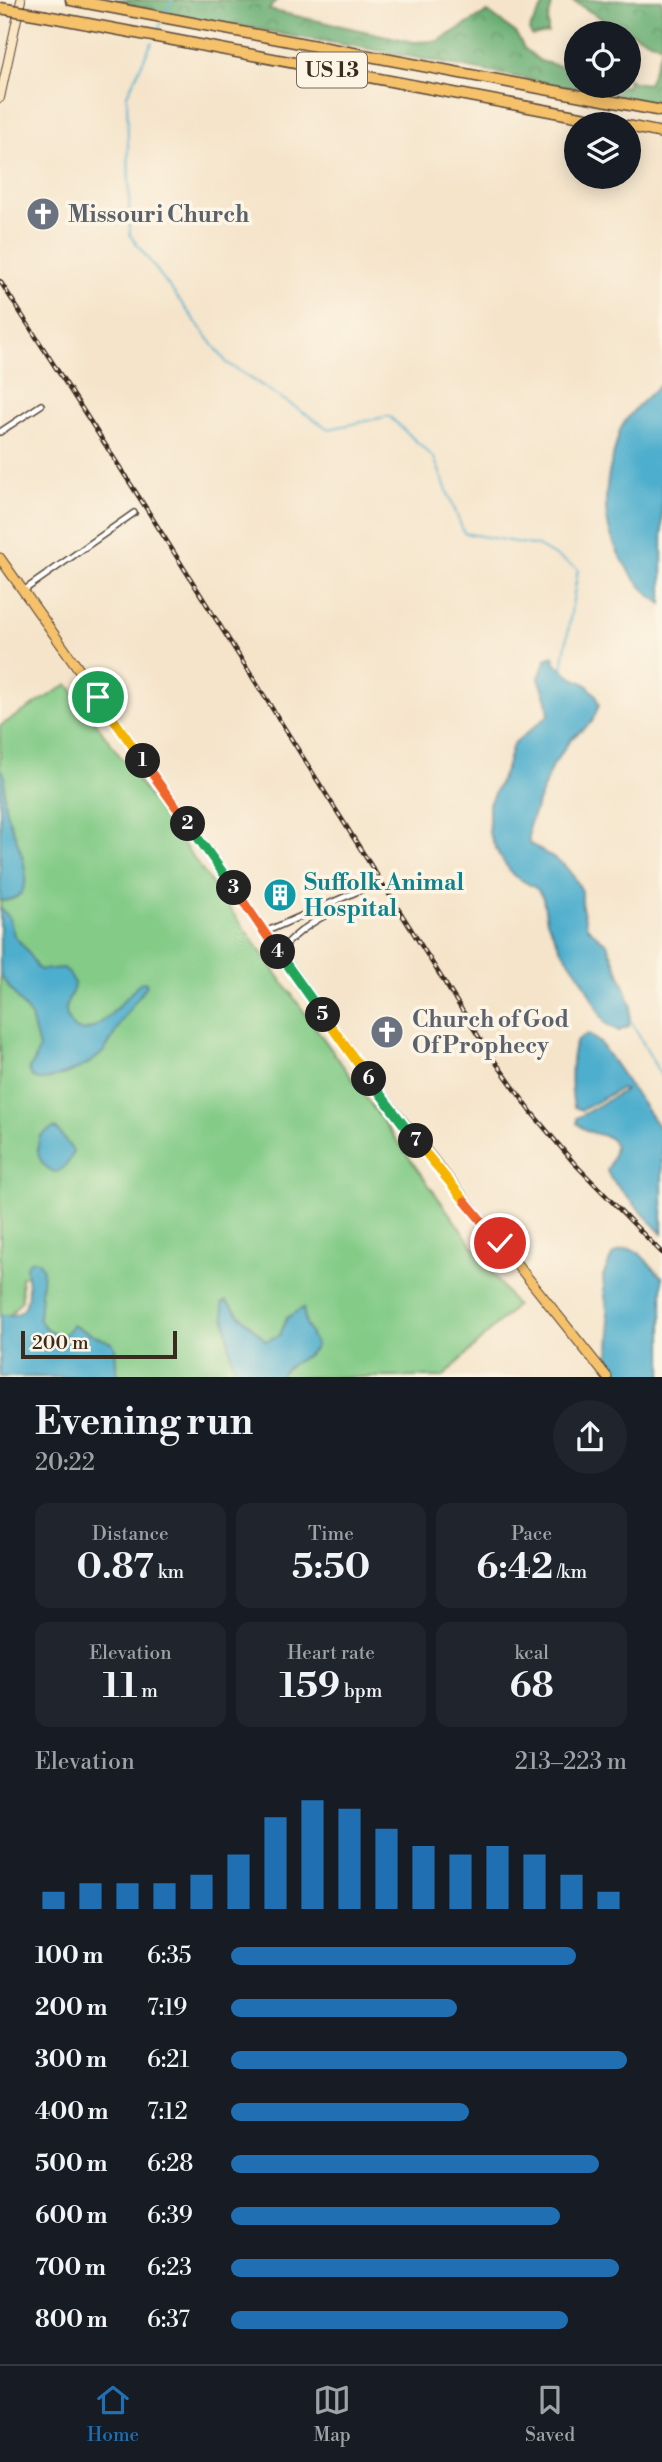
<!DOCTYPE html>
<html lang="en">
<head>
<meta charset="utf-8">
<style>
	body { margin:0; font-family:"Libre Bodoni",serif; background:#20242c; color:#f1f3f6; height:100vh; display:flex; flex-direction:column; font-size:26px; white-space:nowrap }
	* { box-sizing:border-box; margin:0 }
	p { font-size:23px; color:#9ea1a6 }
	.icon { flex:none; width:38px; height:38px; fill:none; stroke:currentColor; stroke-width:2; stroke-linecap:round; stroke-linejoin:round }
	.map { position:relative; height:1377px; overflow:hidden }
	.side { display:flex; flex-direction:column; background:#171b24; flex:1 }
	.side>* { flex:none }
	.tools { position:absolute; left:564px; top:21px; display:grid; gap:14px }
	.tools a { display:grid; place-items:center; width:77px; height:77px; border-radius:50%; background:#171b24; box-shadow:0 4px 18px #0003; font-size:35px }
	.scale { position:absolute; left:21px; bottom:18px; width:156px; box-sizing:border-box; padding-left:7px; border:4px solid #3b2a1e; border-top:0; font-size:19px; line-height:24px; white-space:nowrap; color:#3b2a1e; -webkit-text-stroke:5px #fcf5e5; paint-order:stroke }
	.pin { position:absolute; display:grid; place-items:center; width:60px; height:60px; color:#fff; margin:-30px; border:4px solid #fff; border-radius:50%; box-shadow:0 2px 7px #0007 }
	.km { position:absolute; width:35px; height:35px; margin:-18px; border-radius:50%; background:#222; color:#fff; font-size:19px; line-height:35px; text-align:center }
	.round { display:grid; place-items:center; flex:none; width:74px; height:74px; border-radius:37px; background:#20242c }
	.head { display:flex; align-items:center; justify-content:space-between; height:119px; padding:0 35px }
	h1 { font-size:38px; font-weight:700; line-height:52px }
	.stats { display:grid; grid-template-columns:repeat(3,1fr); gap:10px; height:119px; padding:7px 35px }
	.stats div { display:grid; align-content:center; border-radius:14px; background:#20242c; text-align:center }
	.stats b { font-size:35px; font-weight:700 }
	.stats small { font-size:19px; font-weight:400 }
	.stats p { font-size:19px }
	.chart { height:196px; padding:14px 35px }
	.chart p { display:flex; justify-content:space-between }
	.chart svg { width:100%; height:126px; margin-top:7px; stroke:#1f6fb2; stroke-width:6 }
	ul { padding:0 35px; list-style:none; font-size:23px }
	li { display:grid; grid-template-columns:112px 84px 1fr; align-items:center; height:52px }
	li i { height:18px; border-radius:9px; background:#1f6fb2 }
	.tabs { display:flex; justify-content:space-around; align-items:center; height:98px; border-top:2px solid #363941; background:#171b24; font-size:19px; color:#9ea1a6 }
	.tabs a { display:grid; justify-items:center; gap:4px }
	.tabs .active { color:#1f6fb2 }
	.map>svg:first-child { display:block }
	.green { fill:#83cb87; stroke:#5f7a52; stroke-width:2 }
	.forest { fill:url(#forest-crowns); stroke:#526c49; stroke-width:2 }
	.water { fill:#4eaecd; stroke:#446c76; stroke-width:2 }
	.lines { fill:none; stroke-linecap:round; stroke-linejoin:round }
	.stream { stroke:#4eaecd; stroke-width:2 }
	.street-casing { stroke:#574638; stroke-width:8 }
	.secondary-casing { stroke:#574638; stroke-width:10 }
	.primary-casing { stroke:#574638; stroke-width:11 }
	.highway-casing { stroke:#574638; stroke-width:13 }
	.street { stroke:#fff; stroke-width:5 }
	.secondary { stroke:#fbe6c4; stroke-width:8 }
	.primary { stroke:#f5c16b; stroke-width:9 }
	.highway { stroke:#f5c16b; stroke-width:10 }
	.rail-casing { stroke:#3b2a1e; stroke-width:4.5 }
	.rail { stroke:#fcf5e5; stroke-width:2; stroke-dasharray:5; stroke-linecap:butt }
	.highway-bridge-casing { stroke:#574638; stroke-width:13; stroke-linecap:butt }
	.highway-bridge { stroke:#f5c16b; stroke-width:10 }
	.split-1-casing { stroke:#fff; stroke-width:14 }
	.split-2-casing { stroke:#fff; stroke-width:14 }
	.split-3-casing { stroke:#fff; stroke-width:14 }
	.split-4-casing { stroke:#fff; stroke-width:14 }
	.split-5-casing { stroke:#fff; stroke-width:14 }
	.split-6-casing { stroke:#fff; stroke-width:14 }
	.split-7-casing { stroke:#fff; stroke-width:14 }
	.split-8-casing { stroke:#fff; stroke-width:14 }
	.split-9-casing { stroke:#fff; stroke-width:14 }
	.split-1 { stroke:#f5b400; stroke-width:9 }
	.split-2 { stroke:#f0652b; stroke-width:9 }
	.split-3 { stroke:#22a559; stroke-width:9 }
	.split-4 { stroke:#f0652b; stroke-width:9 }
	.split-5 { stroke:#22a559; stroke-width:9 }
	.split-6 { stroke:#f5b400; stroke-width:9 }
	.split-7 { stroke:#22a559; stroke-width:9 }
	.split-8 { stroke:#f5b400; stroke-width:9 }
	.split-9 { stroke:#f0652b; stroke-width:9 }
	.labels { text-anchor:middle; stroke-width:7; stroke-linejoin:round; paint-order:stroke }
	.shield { fill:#fcf5e5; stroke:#75675a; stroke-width:2 }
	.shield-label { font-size:21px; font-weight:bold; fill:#3b2a1e }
	.worship-label { font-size:23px; font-weight:bold; fill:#5b616d; stroke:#fcf5e5; text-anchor:start }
	.culture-label { font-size:23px; font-weight:bold; fill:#0d838f; stroke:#fcf5e5; text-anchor:start }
</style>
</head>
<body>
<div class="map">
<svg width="662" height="1377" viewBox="0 0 662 1377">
	<defs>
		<pattern id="forest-crowns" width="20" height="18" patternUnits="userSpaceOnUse" patternTransform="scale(1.75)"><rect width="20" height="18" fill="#6aaf74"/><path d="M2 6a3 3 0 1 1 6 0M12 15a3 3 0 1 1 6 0" fill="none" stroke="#588f5f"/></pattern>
	</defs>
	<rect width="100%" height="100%" fill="#fcf5e5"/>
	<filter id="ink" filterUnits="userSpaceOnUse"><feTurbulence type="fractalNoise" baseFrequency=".0143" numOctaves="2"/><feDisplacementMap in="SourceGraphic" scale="14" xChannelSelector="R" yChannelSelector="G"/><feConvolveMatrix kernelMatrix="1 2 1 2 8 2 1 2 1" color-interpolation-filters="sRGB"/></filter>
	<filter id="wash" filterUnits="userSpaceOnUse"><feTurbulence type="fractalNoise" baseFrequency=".00686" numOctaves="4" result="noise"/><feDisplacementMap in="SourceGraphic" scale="28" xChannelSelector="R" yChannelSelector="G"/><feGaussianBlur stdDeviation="1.57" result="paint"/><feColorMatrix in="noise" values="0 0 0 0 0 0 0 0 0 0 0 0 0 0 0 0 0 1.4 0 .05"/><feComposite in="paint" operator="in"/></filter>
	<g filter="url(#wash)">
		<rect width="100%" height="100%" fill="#f5e4ca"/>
		<polygon class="green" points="68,684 516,1306 443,1377 266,1377 236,1358 232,1377 102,1377 36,1325 35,1274 21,1277 22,1300 5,1321 0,1320 0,726"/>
		<g class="forest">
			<polygon points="98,0 276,0 269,10 414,42 438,41 488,12 516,33 524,48 540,61 576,70 576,86 628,86 628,78 633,82 648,84 662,48 662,105 359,47 291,36 250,27 239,27 190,18 118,2"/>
			<polygon points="571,0 662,0 662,46 611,24"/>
			<polygon points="546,1 552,5 548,19 548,33 532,36 529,30"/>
		</g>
		<g class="water">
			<path d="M662 384V604C635 587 612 550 607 519 604 499 607 479 612 460 615 450 617 438 621 428 630 412 647 396 662 384Z"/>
			<polygon points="553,656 556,664 571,677 586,684 596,695 599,705 592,722 571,739 551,768 529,826 529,843 564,865 574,877 582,891 582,907 587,927 607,944 625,987 631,1006 629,1026 619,1031 605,1023 582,979 560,947 547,921 543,898 537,889 513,875 499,855 489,833 489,804 506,769 513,744 549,715 547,700 539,678 546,659"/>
			<path d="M0 769 4 773C5 785 3 799 6 811 13 836 50 900 0 901Z"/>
			<path d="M0 908 9 917 14 935 27 950 37 968 41 970 63 968C86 988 66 991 66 1011 66 1018 68 1020 72 1026 90 1046 127 996 140 983L145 982 147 985C140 996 131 1006 124 1017 117 1028 112 1041 104 1051 91 1066 63 1076 44 1080 35 1081 30 1077 29 1068L34 1062 39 1048 31 1017 0 975Z"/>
			<path d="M588 1034 600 1043 662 1132V1234L611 1179 607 1171C630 1123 595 1144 577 1123V1118L625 1090 620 1089 582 1110 574 1107C571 1093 569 1051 578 1040 581 1037 585 1036 588 1034Z"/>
			<path d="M53 1128 57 1129 73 1151C72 1160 63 1171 54 1172 38 1164 35 1152 40 1136Z"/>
			<polygon points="630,1249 639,1253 662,1277 662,1377 618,1377 609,1362 611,1335 604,1289 603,1276 613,1254 622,1250"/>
			<path d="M35 1260 39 1262 43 1269 39 1319 48 1331 58 1335 65 1334 72 1325 112 1343 115 1347 117 1377H0V1315C5 1315 12 1316 17 1314 33 1309 27 1279 26 1266L30 1261Z"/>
			<path d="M226 1301 266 1341 280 1335 287 1318 303 1308 306 1324 316 1346C308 1360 287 1361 280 1377H235L222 1304Z"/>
		</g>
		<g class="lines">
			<g class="stream">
				<polyline points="166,12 172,0"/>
				<polyline points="157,31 161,23"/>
				<polyline points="152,42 127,95 130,235 227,363 329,429 389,416 434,458 464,533 538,546 578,569 562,669"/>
				<polyline points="630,1019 662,1078"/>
			</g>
		</g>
	</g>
	<g filter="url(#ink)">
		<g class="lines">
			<defs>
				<g id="street">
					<polyline points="0,432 41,405"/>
					<polyline points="23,591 134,513"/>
					<polyline points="265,932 365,888"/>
					<path d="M279 953C291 936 330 906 351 909L355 915"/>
				</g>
				<polyline id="secondary" points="0,98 21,0"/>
				<polyline id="primary" points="0,558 369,1079 607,1377"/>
				<g id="highway">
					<polyline points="71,0 662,111"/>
					<polyline points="46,16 618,124"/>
					<polyline points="628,126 662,133"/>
				</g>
			</defs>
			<use href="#street" class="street-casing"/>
			<use href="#secondary" class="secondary-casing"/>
			<use href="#primary" class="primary-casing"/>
			<use href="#highway" class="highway-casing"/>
			<use href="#street" class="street"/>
			<use href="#secondary" class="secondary"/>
			<use href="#primary" class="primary"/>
			<use href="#highway" class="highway"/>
			<defs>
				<polyline id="rail" points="0,281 146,508 489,1053 532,1113 574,1163 662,1253"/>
			</defs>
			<use href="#rail" class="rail-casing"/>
			<use href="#rail" class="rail"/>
			<defs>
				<polyline id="highway-bridge" points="0,8 46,16"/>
			</defs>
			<use href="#highway-bridge" class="highway-bridge-casing"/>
			<use href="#highway-bridge" class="highway-bridge"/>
		</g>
	</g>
	<g class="lines" filter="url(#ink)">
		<defs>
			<polyline id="split-1" points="98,697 143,761"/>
			<polyline id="split-2" points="143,761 188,824"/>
			<polyline id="split-3" points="188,824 234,888"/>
			<polyline id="split-4" points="234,888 278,952"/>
			<polyline id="split-5" points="278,952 323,1015"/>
			<polyline id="split-6" points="323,1015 369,1079"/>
			<polyline id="split-7" points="369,1079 416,1141"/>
			<polyline id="split-8" points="416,1141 465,1201"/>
			<polyline id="split-9" points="465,1201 500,1243"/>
		</defs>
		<use href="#split-1" class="split-1-casing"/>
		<use href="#split-2" class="split-2-casing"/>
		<use href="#split-3" class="split-3-casing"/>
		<use href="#split-4" class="split-4-casing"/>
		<use href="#split-5" class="split-5-casing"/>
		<use href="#split-6" class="split-6-casing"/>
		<use href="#split-7" class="split-7-casing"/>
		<use href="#split-8" class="split-8-casing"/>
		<use href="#split-9" class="split-9-casing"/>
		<use href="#split-1" class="split-1"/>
		<use href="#split-2" class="split-2"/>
		<use href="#split-3" class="split-3"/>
		<use href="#split-4" class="split-4"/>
		<use href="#split-5" class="split-5"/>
		<use href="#split-6" class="split-6"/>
		<use href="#split-7" class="split-7"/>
		<use href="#split-8" class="split-8"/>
		<use href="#split-9" class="split-9"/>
	</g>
	<defs>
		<symbol id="church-disc" viewBox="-11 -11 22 22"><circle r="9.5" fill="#6b7280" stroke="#fcf5e5"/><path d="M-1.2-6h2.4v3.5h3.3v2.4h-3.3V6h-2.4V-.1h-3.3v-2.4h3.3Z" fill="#fff"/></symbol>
		<symbol id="building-disc" viewBox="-11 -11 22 22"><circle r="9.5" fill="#0f9aa8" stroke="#fcf5e5"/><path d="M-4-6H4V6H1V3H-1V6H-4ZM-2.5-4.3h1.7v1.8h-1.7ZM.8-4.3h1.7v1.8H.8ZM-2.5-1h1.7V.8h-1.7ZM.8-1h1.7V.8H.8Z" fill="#fff"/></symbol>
	</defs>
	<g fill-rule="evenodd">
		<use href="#church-disc" x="24" y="195" width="38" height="38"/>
		<use href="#building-disc" x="261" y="876" width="38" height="38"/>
		<use href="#church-disc" x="368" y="1013" width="38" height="38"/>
	</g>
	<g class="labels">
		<rect class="shield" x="297" y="52.5" width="70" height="35" rx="5"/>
		<g class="shield-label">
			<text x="332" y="77">US 13</text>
		</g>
		<g class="worship-label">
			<text x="68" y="222">Missouri Church</text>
			<text x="412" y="1027">Church of God<tspan x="412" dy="26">Of Prophecy</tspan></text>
		</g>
		<g class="culture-label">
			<text x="304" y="890">Suffolk Animal<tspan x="304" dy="26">Hospital</tspan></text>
		</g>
	</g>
</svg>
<div class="tools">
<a><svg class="icon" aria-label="locate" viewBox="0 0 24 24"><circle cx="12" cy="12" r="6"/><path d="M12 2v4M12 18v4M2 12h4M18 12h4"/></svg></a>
<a><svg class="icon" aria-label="layers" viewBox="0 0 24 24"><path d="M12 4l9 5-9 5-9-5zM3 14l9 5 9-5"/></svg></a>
</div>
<div class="scale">200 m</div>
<div class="pin" style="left:98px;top:697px;background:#1e9e55"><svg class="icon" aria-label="arrive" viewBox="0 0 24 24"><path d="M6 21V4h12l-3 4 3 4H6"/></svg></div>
<div class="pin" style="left:500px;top:1243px;background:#d93025"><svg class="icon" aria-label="check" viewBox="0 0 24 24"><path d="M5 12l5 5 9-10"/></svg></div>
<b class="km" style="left:143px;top:761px">1</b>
<b class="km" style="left:188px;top:824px">2</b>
<b class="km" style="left:234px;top:888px">3</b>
<b class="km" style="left:278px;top:952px">4</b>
<b class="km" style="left:323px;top:1015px">5</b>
<b class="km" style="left:369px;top:1079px">6</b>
<b class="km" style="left:416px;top:1141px">7</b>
</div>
<section class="side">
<div class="head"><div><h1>Evening run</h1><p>20:22</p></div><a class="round"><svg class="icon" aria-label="share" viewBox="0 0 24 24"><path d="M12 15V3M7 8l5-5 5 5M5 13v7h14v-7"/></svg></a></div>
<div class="stats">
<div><p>Distance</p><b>0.87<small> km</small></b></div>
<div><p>Time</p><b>5:50</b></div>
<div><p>Pace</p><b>6:42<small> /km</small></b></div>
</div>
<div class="stats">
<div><p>Elevation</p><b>11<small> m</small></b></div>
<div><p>Heart rate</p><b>159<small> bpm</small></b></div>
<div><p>kcal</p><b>68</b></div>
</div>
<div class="chart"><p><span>Elevation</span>213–223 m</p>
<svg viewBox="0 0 160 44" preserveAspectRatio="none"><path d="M5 44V38M15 44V35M25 44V35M35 44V35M45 44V32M55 44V25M65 44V12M75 44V6M85 44V9M95 44V16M105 44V22M115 44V25M125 44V22M135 44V25M145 44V32M155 44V38"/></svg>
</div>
<ul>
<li><b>100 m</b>6:35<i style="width:87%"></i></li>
<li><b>200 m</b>7:19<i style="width:57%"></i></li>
<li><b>300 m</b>6:21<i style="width:100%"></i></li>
<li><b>400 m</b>7:12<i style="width:60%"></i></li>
<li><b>500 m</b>6:28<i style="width:93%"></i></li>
<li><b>600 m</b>6:39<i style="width:83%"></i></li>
<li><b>700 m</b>6:23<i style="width:98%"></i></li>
<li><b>800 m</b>6:37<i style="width:85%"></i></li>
</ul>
</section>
<nav class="tabs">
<a class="active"><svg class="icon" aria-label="home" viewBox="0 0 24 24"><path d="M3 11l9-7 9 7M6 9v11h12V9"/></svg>Home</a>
<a><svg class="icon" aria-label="map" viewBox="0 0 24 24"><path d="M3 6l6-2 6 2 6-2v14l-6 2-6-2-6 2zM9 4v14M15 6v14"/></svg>Map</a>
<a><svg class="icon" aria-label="saved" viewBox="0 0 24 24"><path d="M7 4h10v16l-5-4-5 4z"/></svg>Saved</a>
</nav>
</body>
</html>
